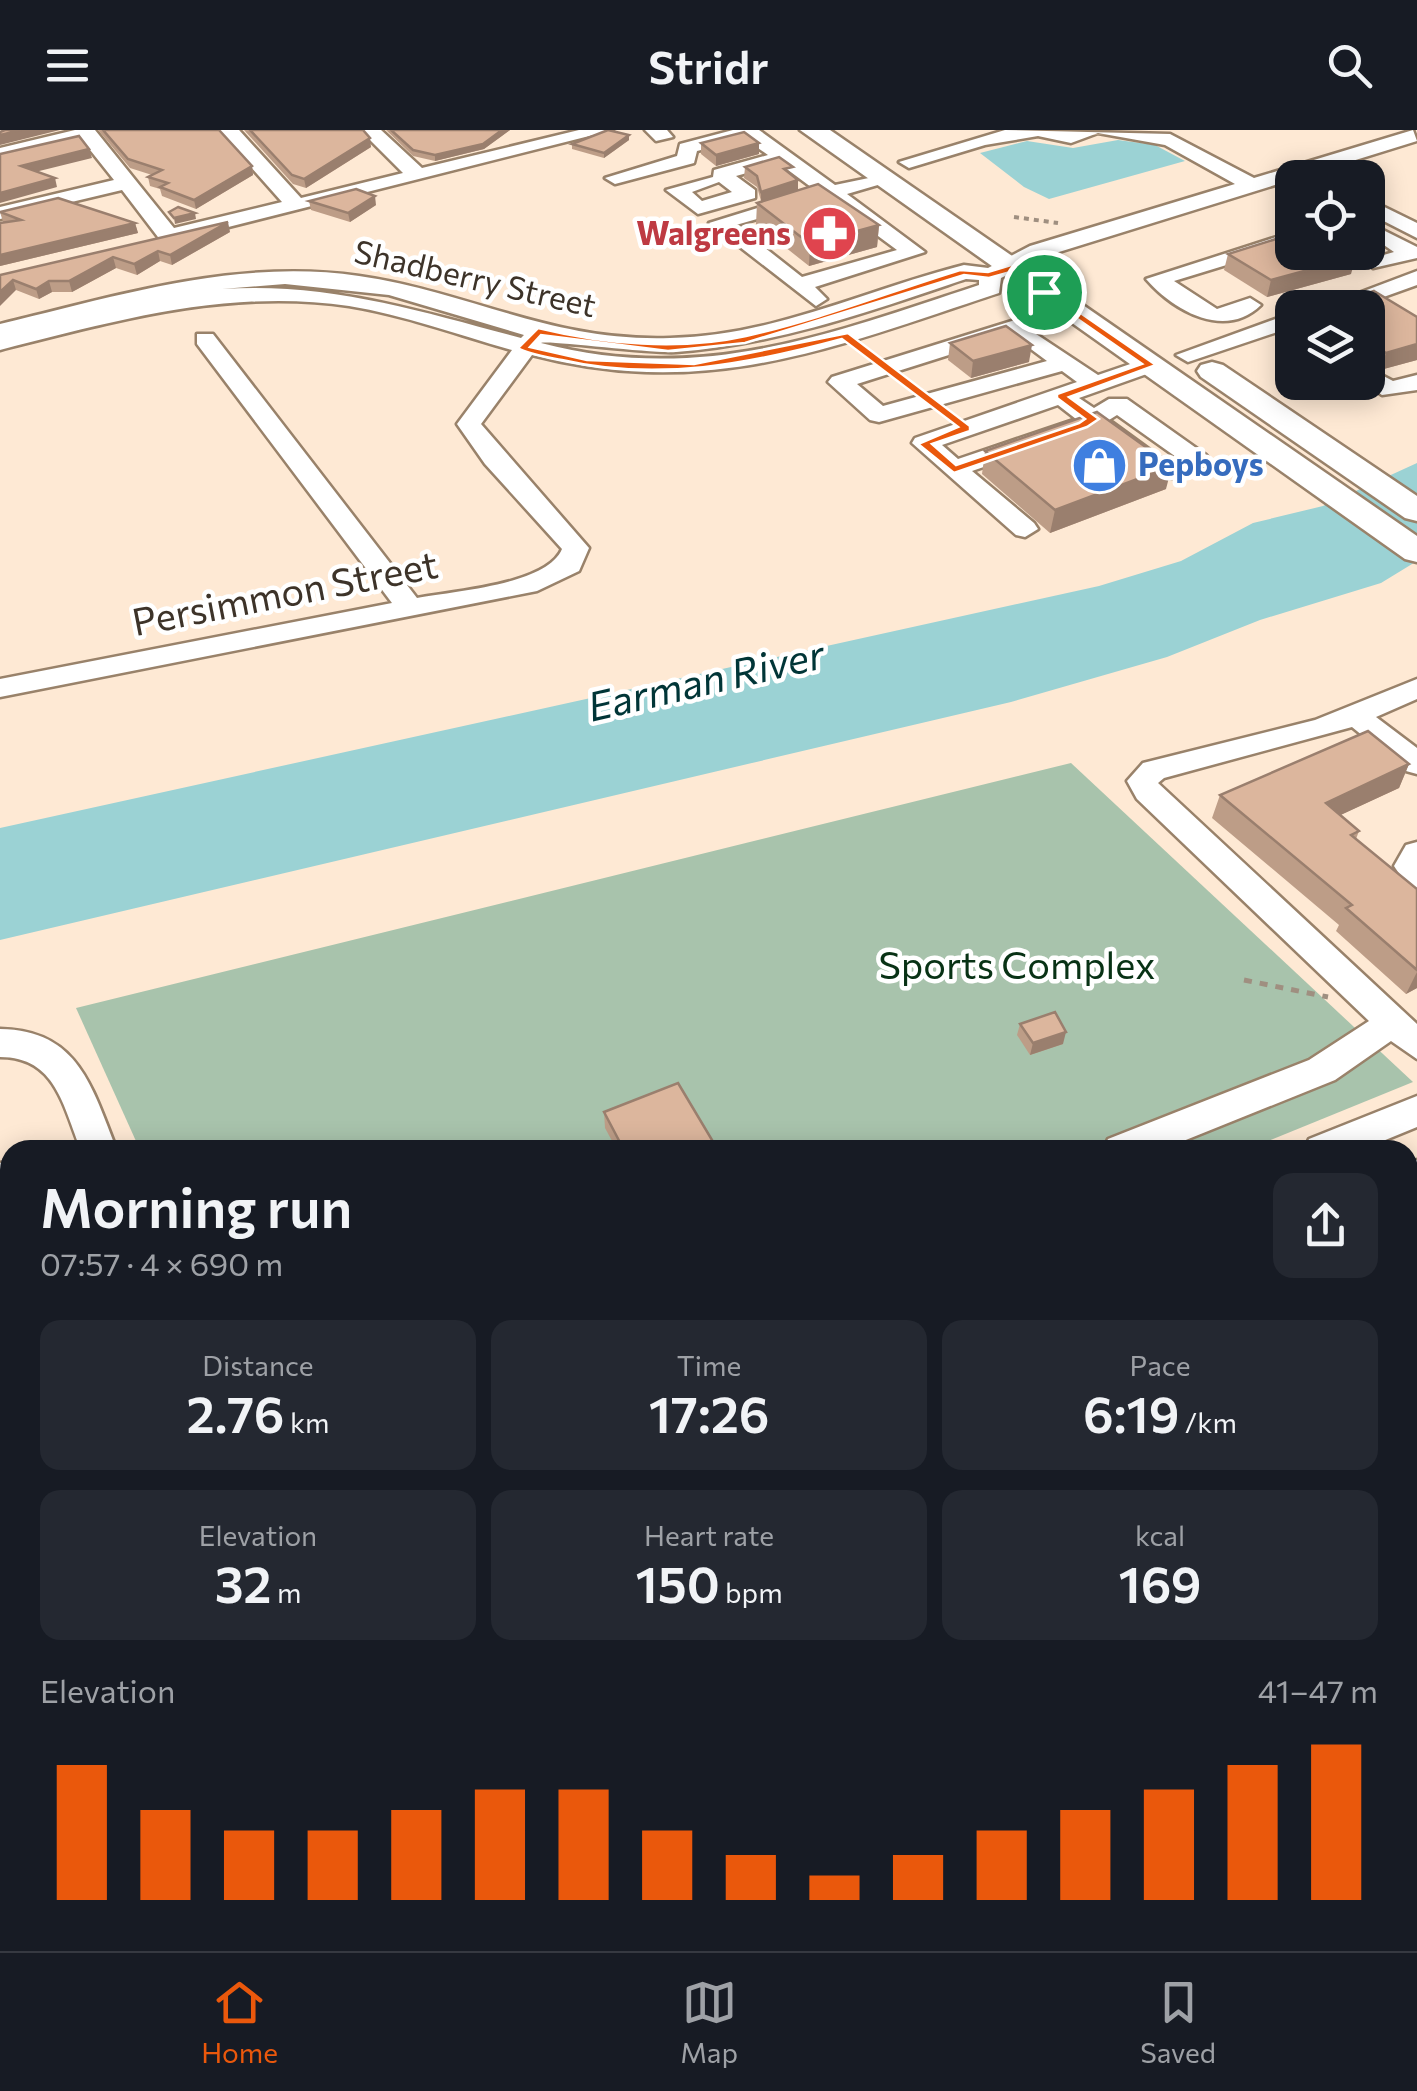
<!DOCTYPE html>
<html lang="en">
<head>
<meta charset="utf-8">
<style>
	body { margin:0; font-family:Commissioner,sans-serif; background:#242831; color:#f1f3f6; height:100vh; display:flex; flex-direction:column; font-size:38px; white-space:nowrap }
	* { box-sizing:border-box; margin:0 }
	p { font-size:32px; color:#9ea1a6 }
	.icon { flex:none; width:55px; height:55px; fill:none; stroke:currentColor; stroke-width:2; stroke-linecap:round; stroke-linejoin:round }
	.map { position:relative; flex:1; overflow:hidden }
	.sheet { position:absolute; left:0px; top:1010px; width:1418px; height:812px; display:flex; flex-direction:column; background:#171b24; border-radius:30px 30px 0 0; box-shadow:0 5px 25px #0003 }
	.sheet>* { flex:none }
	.fabs { position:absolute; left:1275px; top:30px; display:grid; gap:20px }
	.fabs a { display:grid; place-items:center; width:110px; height:110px; border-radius:20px; background:#171b24; box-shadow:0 5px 25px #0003; font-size:50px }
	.pin { position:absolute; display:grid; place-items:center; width:85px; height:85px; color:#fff; margin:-42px; border:5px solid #fff; border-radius:50%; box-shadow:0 2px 10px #0007 }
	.round { display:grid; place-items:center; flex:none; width:105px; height:105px; border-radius:20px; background:#242831 }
	.head { display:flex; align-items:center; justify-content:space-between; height:170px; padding:0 40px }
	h1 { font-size:55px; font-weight:600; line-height:75px }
	.metrics { display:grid; grid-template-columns:repeat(3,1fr); gap:15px; height:170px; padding:10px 40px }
	.metrics div { display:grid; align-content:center; border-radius:20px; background:#242831; text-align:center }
	.metrics b { font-size:50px; font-weight:600 }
	.metrics small { font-size:28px; font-weight:400 }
	.metrics p { font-size:28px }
	.chart { height:280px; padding:20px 40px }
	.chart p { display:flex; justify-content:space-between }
	.chart svg { width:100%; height:180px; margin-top:10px; stroke:#ea580c; stroke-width:6 }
	header { display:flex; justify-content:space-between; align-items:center; height:130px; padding:0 40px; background:#171b24; font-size:45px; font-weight:600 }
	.tab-bar { display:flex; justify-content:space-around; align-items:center; height:140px; border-top:2px solid #363941; background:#171b24; font-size:28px; color:#9ea1a6 }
	.tab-bar a { display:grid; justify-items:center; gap:5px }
	.tab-bar .active { color:#ea580c }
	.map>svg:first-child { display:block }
	.green { fill:#a8c3ac }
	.water { fill:#9bd2d4 }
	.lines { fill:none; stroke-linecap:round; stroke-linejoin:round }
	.minor-casing { stroke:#99826a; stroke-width:5 }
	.major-casing { stroke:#99826a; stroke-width:5 }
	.path-far2 { stroke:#9f8f80; stroke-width:4; stroke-dasharray:5 5; stroke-linecap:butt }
	.path-far1 { stroke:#9f8f80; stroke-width:5; stroke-dasharray:8 8; stroke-linecap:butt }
	.path { stroke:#9f8f80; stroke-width:6; stroke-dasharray:10 10; stroke-linecap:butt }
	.minor { fill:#fff; fill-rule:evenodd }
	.major { fill:#fff; fill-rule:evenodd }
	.wall { fill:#bd9d87 }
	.shaded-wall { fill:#9a7f6e }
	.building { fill:#dcb69d; stroke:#9a7f6e; stroke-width:2.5 }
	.route { fill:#ea580c; stroke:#fff; stroke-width:2.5; fill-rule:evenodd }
	.labels { text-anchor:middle; stroke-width:9; stroke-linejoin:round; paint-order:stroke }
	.far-health-label { font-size:32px; font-weight:bold; fill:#be3a42; stroke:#fff; text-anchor:end }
	.far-street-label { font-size:32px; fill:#3d3329; stroke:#fff }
	.far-shop-label { font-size:32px; font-weight:bold; fill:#366cbe; stroke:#fff; text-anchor:start }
	.street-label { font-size:38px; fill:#3d3329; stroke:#fff }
	.park-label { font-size:38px; fill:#083215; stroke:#fff }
	.water-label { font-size:40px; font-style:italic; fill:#003537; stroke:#fff }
</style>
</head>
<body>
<header><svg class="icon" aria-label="menu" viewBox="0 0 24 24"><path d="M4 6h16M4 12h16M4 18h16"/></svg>Stridr<svg class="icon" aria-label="search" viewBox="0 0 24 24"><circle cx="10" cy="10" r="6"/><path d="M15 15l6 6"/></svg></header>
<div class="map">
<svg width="1417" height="1821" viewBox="0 0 1417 1821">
	<rect width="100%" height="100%" fill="#fee9d4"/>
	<polygon class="green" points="1071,633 1413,952 1246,1020 140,1020 76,878"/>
	<g class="water">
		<polygon points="1118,10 1155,15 1185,31 1049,69 1024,57 980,23 1027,11 1073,18"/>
		<polygon points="1417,333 1417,431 1381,453 1260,490 1167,527 1011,572 0,810 0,698 1099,456 1181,431 1253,393 1323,376"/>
		<polygon points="1417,1636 1417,1821 1362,1821 1360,1813 1408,1812 1408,1639"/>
		<polygon points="263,1813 447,1812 448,1821 261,1821"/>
	</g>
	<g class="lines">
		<defs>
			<g id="minor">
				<polygon points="75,0 95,0 174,98 282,72 218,0 239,0 301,68 403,43 360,0 381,0 422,38 579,0 613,0 169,112 161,111 122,60 0,89 0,77 114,50 83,11 0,30 0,18"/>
				<polygon points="645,0 667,0 673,7 656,11"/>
				<path d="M733 0H759L835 55 888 44V52L847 64 925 122 815 157 827 169 816 176 709 93 815 60 780 34 736 46 755 60V68L698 84 666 60 713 47 714 40 768 25 745 9 697 21 694 33 615 54 605 48 677 26 680 14ZM719 52 732 62 702 71 692 62ZM828 69 897 120 802 147 736 95Z"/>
				<path d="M1005 0 1170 4 1254 48 1413 0 1417 11 1046 126 1001 148 999 163C835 217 707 271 532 225L481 294 589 418 579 441 537 461 0 567V549L392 473 197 214V204H213L417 468C453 461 547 455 562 419L485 334 457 294 512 220C458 205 404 185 349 176 229 158 115 191 0 220V194C117 166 237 128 359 146 470 162 551 212 670 208 774 206 865 160 964 135L988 138 1030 116 1235 54 1165 15 1098 3 1071 13 1038 6 985 15 909 38 899 32ZM966 149 979 150V155C830 204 701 255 541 213 549 210 651 224 676 222 776 215 871 181 966 149ZM285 154 389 165 524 205 521 208C420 181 328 152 222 159Z"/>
				<polygon points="1368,69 1417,93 1417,108 1368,83"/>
				<polygon points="1379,98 1417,117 1417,128 1373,138 1373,128 1394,122 1368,104"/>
				<path d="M1292 102V115L1174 151 1217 179 1250 168 1261 175C1225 210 1174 181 1146 149Z"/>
				<polygon points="1417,141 1417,155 1353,178 1319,178"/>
				<polygon points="1292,183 1292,197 1188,232 1176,225"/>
				<path d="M1015 190 1098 245 1142 230H1158V240L1079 268 1094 278 1109 269H1127L1206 325 1210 330C1170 375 1126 325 1092 300L972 341 1034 393 1038 399 1025 407 1016 405 912 313 915 308 1077 252 1062 241 879 292 870 290 828 252 832 247ZM1012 205 1047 231 883 276 857 254ZM1058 275 1076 289 958 329 942 315ZM1117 285 1179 329 1168 333 1109 290Z"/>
				<polygon points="1368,238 1393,251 1417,245 1417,260 1382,265 1363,252 1368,252"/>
				<polygon points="1417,549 1417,569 1376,587 1417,618 1417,644 1406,641 1352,597 1164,648 1158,653 1417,894 1417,929 1391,911 1335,950 1161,1020 1103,1020 1108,1009 1309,930 1369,891 1137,669 1127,651 1143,633 1315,590"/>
				<polygon points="1417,712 1417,758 1406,754 1394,736 1406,715"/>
				<path d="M0 899C79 900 92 958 117 1020H81C63 976 56 927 0 927Z"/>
				<polygon points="1417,966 1417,997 1361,1020 1304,1020 1309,1009"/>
				<polygon points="1417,1030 1417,1060 1408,1063 1408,1033"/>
				<polygon points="10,1031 10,1061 0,1063 0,1033"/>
				<polygon points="1408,1201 1417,1204 1417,1241 1408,1238"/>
				<polygon points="10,1545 10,1592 0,1596 0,1549"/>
				<polygon points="10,1612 10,1660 0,1663 0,1615"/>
				<polygon points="0,1674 10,1678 10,1785 0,1781"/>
				<polygon points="10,1790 10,1812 43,1812 44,1821 0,1821 0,1795"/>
				<polygon points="782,1812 842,1812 845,1821 786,1821"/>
			</g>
			<g id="major">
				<polygon points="800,0 830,0 1417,406 1417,432 1405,429"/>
				<polygon points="1212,232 1223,235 1417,366 1417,391 1405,388 1201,247 1197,241 1201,235"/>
			</g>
		</defs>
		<use href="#minor" class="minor-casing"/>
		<use href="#major" class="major-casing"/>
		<polyline class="path-far2" points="1014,87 1058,93"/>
		<polyline class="path-far1" points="1244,850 1328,867"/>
		<polyline class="path" points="0,1499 10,1495"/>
		<use href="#minor" class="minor"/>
		<use href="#major" class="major"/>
	</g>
	<g class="wall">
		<polygon points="98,0 219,0 252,36 253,45 196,79 162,66 160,59 150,56 148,47 152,45 130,38"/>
		<polygon points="244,0 363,0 371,17 306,58 293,54"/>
		<polygon points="386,0 510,0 484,19 435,31 413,26"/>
		<polygon points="629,5 629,10 604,28 572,19 572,14"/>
		<polygon points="701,13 759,24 716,36 701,24"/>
		<polygon points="745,37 792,46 798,50 798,60 879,95 877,117 809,136 756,94 757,73 761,71 757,57 744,48"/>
		<polygon points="309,71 376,75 350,92 311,80"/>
		<polygon points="0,82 135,93 138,103 0,136 0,93 3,92"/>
		<polygon points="230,102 172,135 160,131 137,145 116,138 72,162 52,162 39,169 16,160 0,145"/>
		<polygon points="1228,124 1351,144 1267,167 1224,140"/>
		<polygon points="1368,178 1417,187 1417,230 1380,240 1368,232"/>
		<polygon points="950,213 1029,232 971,248 948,230"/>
		<polygon points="985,321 1166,359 1050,403 982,344"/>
		<polygon points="1409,634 1399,658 1340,685 1359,701 1356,709 1417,759 1417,858 1406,864 1336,801 1339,795 1212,688 1220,665"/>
		<polygon points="1020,894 1063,914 1030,925 1017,905"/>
		<polygon points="604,982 718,1020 617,1020 605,998"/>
		<polygon points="1150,1812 1317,1812 1319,1821 1152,1821"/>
	</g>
	<g class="shaded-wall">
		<polygon points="21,0 60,0 0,15 0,5"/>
		<polygon points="502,0 510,0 484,19 435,31 435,25"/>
		<polygon points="629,5 629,10 604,28 604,23"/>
		<polygon points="370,8 371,17 306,58 304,49"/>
		<polygon points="759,13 759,24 716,36 716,25"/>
		<polygon points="89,19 92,28 23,45 21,36"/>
		<polygon points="252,36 253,45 196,79 194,70"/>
		<polygon points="55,48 57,57 0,73 0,63"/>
		<polygon points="798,50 798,61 761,73 761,62"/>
		<polygon points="375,66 376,75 350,92 348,83"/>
		<polygon points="195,83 196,89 175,94 174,88"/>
		<polygon points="228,92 230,102 172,135 170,125"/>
		<polygon points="135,93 138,103 0,136 0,125"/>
		<polygon points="879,95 877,117 809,136 810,114"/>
		<polygon points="158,121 160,131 137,145 134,134"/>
		<polygon points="113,127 116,138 72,162 69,151"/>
		<polygon points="1356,127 1351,144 1267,167 1271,150"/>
		<polygon points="13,150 16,160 0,176 0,162"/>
		<polygon points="49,151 52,162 39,169 36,159"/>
		<polygon points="1417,214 1417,230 1380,240 1386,223"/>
		<polygon points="1032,215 1029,232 971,248 973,231"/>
		<polygon points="1172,336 1166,359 1050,403 1055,380"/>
		<polygon points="1409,634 1399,658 1317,696 1326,673"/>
		<polygon points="1417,842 1417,858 1406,864"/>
		<polygon points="1066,902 1063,914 1030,925 1033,913"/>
		<polygon points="1417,1554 1417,1561 1408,1566 1408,1559"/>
	</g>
	<g class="building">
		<polygon points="5,0 21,0 0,5 0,2"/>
		<polygon points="103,0 219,0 252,36 194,70 160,57 168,53 148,47 162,40 128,29"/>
		<polygon points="250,0 363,0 370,8 304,49 292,45"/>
		<polygon points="391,0 502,0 483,14 435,25 413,20"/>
		<polygon points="608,0 629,5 604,23 572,14"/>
		<polygon points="744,2 759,13 716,25 701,13"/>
		<polygon points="79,6 89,19 21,36 55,48 0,63 0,24"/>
		<polygon points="779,27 793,37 784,39 798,50 761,62 757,46 745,37"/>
		<polygon points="818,54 879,95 810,114 757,73"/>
		<polygon points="356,59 375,66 348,83 309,71"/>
		<polygon points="58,68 135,93 0,125 0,93 21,90 0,82"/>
		<polygon points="178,77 195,83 174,88 169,82"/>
		<polygon points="228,92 170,125 158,121 134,134 113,127 69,151 49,151 36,159 13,150 0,162 0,145"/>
		<polygon points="1292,104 1292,122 1348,122 1356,127 1271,150 1228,124"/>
		<polygon points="1374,161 1417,187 1417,214 1386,223 1368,211 1368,178 1327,178"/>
		<polygon points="1006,196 1032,215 973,231 950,213"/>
		<polygon points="1097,282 1172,336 1055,380 985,321"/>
		<polygon points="1368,601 1409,634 1326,673 1359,701 1351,705 1417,759 1417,840 1346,778 1352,775 1220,665"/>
		<polygon points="1055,882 1066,902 1033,913 1020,894"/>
		<polygon points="678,953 718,1020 624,1020 604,982"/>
		<polygon points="10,1161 10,1407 0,1355 0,1163"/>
		<polygon points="1417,1289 1417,1554 1408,1559 1408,1294"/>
		<polygon points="584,1812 640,1812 658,1821 580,1821"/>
		<polygon points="1163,1812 1317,1812 1319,1821 1165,1821"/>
	</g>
	<path class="route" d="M1011 135 1156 235 1069 267 1099 289 1087 297 954 343 918 314 958 297 842 209C750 234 657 252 562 230 547 227 530 225 518 218L538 198C604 214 679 221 746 206 818 190 889 162 960 140L988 142ZM1010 142 1142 234 1057 264V268L1085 289 1079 293 956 335 932 314 970 301V296L848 203 694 234 587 230 530 217 541 205 668 221 745 213 964 145 989 148Z"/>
	<defs>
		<symbol id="pharmacy-disc" viewBox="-11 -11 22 22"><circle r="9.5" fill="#e0444e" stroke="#fff"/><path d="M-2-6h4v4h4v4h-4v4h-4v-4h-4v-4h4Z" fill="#fff"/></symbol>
		<symbol id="shop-disc" viewBox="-11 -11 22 22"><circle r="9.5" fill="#3f7fe0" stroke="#fff"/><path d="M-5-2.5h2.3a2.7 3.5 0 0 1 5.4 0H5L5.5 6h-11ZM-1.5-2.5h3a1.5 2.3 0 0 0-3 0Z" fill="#fff"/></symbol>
	</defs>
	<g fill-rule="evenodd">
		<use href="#pharmacy-disc" x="798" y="72" width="63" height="63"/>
		<use href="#shop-disc" x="1068" y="304" width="63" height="63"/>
	</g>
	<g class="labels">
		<g class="far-health-label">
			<text x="791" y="115">Walgreens</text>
		</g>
		<g class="far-street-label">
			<text transform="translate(475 149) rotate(13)" y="11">Shadberry Street</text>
		</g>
		<g class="far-shop-label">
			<text x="1138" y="346">Pepboys</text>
		</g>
		<g class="street-label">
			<text transform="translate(285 464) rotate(-11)" y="13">Persimmon Street</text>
		</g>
		<g class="park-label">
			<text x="1017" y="849">Sports Complex</text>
		</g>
		<g class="water-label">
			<text transform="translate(706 551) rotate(-13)" y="14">Earman River</text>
		</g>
	</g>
</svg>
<div class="fabs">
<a><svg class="icon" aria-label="locate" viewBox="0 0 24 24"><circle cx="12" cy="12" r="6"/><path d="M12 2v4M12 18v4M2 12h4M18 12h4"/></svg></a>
<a><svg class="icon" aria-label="layers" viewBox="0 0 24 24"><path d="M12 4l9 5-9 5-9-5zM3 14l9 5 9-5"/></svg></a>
</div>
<div class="pin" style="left:1044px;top:162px;background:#1e9e55"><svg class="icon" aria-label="arrive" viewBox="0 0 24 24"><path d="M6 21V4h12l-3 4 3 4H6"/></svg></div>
<section class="sheet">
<div class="head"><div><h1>Morning run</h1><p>07:57 · 4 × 690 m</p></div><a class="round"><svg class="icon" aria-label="share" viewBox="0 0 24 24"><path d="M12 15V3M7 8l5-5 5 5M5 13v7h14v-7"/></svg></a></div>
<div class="metrics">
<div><p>Distance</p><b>2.76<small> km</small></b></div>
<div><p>Time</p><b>17:26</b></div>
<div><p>Pace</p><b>6:19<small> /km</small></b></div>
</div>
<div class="metrics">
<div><p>Elevation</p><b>32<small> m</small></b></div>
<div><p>Heart rate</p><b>150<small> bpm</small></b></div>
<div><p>kcal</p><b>169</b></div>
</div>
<div class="chart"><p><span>Elevation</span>41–47 m</p>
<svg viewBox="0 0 160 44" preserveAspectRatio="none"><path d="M5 44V11M15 44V22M25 44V27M35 44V27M45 44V22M55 44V17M65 44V17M75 44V27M85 44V33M95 44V38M105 44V33M115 44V27M125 44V22M135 44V17M145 44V11M155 44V6"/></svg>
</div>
</section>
</div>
<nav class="tab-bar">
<a class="active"><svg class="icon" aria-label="home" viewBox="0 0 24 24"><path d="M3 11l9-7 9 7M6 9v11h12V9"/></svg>Home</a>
<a><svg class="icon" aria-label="map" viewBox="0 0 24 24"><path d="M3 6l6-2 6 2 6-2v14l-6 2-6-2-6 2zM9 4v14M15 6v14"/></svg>Map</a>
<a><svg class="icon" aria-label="saved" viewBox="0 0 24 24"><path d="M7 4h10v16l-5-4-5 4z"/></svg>Saved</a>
</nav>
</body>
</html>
